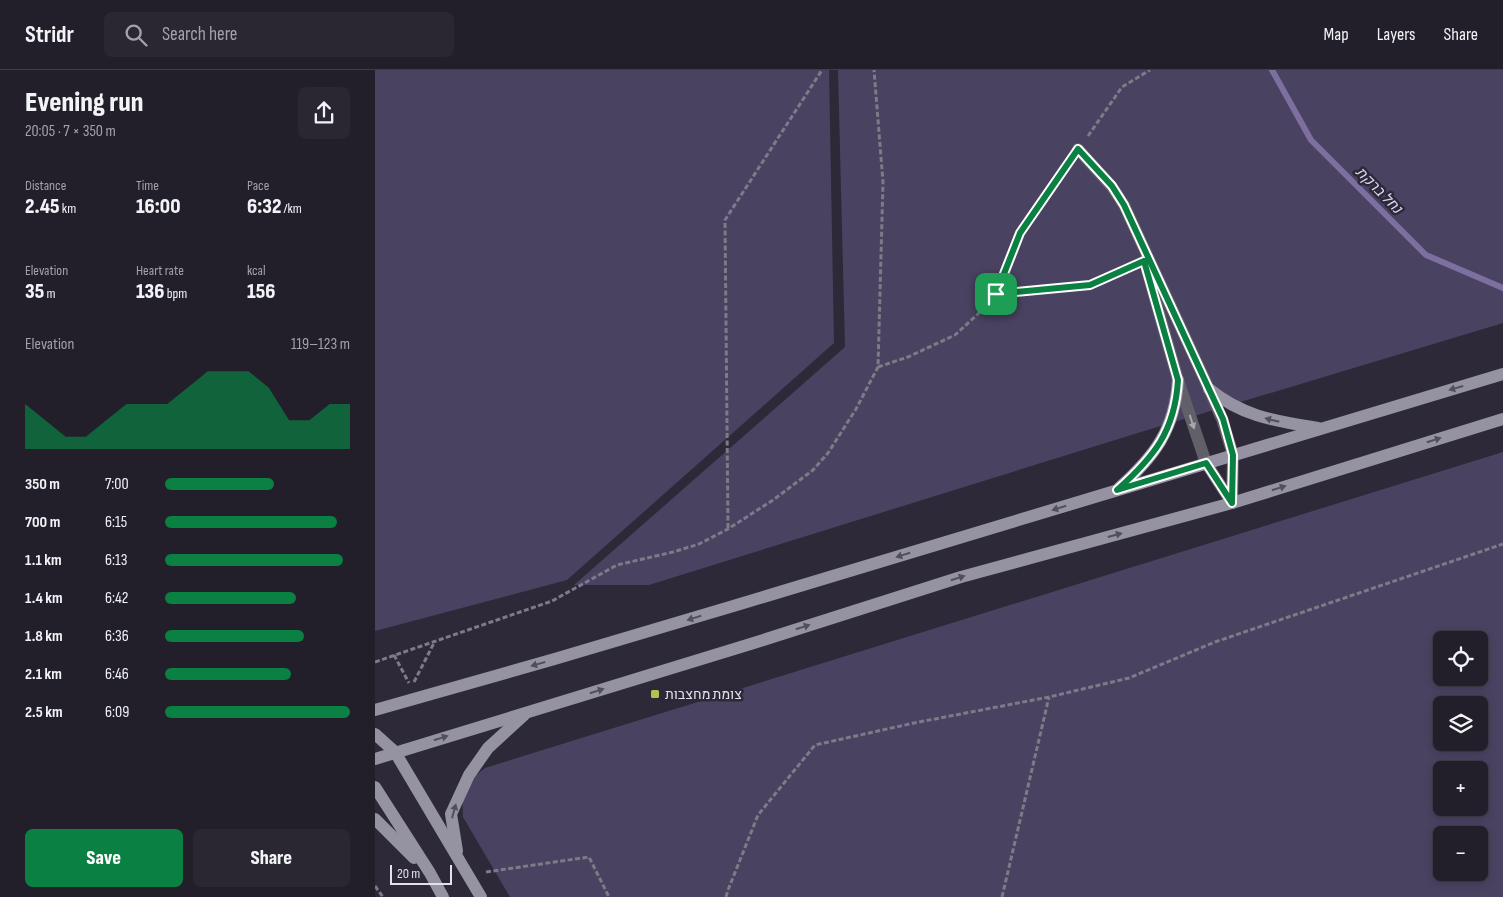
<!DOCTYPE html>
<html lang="en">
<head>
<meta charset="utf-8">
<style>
	body { margin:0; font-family:"Sofia Sans Condensed",Heebo,sans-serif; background:#2a2732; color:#f1f3f6; height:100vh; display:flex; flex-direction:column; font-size:19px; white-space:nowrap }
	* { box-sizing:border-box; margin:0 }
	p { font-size:16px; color:#a2a2a8 }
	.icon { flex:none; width:28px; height:28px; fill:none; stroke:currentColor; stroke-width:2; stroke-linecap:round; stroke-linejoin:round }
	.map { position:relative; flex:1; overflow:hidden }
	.side { display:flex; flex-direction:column; background:#221f2a; width:375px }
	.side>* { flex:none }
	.controls { position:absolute; left:1058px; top:561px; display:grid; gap:10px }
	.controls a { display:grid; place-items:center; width:55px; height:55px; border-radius:8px; background:#221f2a; box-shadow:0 2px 8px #0003,0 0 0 1px #3f3d47; font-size:25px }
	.scale { position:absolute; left:15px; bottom:12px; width:62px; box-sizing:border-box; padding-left:5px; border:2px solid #e3e1ea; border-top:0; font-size:14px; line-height:18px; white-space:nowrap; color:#e3e1ea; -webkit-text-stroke:4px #2d2938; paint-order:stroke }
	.pin { position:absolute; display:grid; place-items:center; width:42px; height:42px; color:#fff; margin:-21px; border-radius:10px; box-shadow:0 2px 8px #0006 }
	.round { display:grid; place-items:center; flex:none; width:52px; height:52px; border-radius:8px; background:#2a2732 }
	.overview { display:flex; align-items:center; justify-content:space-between; height:85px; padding:0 25px }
	h1 { font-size:28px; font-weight:800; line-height:38px }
	.figures { display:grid; grid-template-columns:repeat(3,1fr); gap:8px; height:85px; padding:5px 25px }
	.figures div { display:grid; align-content:center }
	.figures b { font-size:21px; font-weight:800 }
	.figures small { font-size:14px; font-weight:400 }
	.figures p { font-size:14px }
	.chart { height:140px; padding:10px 25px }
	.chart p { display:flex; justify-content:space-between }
	.chart svg { width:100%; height:90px; margin-top:5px; fill:#0b8043; opacity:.7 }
	.primary-button { display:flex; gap:10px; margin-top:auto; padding:10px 25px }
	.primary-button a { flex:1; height:58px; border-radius:8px; background:#0b8043; color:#fff; font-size:20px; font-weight:800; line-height:58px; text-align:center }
	.primary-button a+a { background:#2a2732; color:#f1f3f6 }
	ul { padding:0 25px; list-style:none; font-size:16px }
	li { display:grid; grid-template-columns:80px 60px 1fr; align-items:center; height:38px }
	li i { height:12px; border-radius:6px; background:#0b8043 }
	header { display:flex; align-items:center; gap:30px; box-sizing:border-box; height:70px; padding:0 25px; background:#221f2a; border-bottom:1px solid #3f3d47 }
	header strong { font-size:24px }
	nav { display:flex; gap:28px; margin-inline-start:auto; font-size:18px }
	.search { width:350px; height:45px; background:#2a2732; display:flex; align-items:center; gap:12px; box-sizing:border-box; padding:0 18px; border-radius:8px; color:#a2a2a8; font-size:19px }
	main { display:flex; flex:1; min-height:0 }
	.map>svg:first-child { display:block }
	.green { fill:#4a4261; fill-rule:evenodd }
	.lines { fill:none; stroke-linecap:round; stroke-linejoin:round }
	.stream { stroke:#7d70a1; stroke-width:6 }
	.path { stroke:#7e7a87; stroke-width:3; stroke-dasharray:5 2.5; stroke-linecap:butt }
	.minor { stroke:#615f67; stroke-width:12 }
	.major { stroke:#9592a1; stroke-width:12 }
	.oneway { fill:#514e5d }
	.oneway2 { fill:#a8a6af }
	.route-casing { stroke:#fff; stroke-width:10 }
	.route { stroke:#0b8043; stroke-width:6 }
	.poi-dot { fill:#b3c24b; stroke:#2d2938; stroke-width:2 }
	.labels { text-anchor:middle; stroke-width:5; stroke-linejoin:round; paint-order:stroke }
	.poi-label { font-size:14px; fill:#e3e1ea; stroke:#2d2938; text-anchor:start }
	.water-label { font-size:15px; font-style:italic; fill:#dcd5f4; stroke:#2d2938 }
</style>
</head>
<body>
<header>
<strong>Stridr</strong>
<div class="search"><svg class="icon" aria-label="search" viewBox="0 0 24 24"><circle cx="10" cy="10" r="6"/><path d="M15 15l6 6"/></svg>Search here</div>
<nav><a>Map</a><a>Layers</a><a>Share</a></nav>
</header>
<main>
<section class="side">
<div class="overview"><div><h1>Evening run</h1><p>20:05 · 7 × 350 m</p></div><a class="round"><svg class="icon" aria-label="share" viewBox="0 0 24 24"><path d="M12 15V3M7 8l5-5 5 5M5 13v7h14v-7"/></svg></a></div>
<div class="figures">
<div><p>Distance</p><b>2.45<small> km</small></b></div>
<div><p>Time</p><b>16:00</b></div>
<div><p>Pace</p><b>6:32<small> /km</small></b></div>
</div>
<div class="figures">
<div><p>Elevation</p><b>35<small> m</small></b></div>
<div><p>Heart rate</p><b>136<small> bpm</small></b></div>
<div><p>kcal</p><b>156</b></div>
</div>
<div class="chart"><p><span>Elevation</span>119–123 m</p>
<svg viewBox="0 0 160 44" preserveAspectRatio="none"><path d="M0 44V22L10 30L20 38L30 38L40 30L50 22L60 22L70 22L80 14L90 6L100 6L110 6L120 14L130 30L140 30L150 22L160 22V44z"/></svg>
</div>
<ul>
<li><b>350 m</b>7:00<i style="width:59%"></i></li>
<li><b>700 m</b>6:15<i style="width:93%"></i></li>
<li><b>1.1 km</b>6:13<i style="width:96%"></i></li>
<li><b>1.4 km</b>6:42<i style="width:71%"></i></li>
<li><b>1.8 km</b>6:36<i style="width:75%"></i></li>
<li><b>2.1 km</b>6:46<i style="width:68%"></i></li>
<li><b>2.5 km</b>6:09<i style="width:100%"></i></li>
</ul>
<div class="primary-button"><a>Save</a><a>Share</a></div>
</section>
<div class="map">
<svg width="1128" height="827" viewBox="0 0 1128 827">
	<rect width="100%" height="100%" fill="#2d2938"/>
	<g class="green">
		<polygon points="0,0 454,0 459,273 192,510 0,561"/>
		<polygon points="463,0 1128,0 1128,253 766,362 274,515 199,515 470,277"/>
		<path d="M1128 382V827H135L88 747 87 716 110 698ZM1066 570H1104V608H1066ZM1066 635H1104V672H1066ZM1066 700H1104V738H1066ZM1066 765H1104V802H1066Z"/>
	</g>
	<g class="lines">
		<polyline class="stream" points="897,0 936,70 1051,185 1128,218"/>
		<g class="path">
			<polyline points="713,66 747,17 775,0"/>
			<polyline points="621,224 715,215 757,196"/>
			<polyline points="503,297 533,287 580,265 603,244 621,224 645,163 693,93"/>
			<polyline points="353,458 350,150 447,0"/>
			<polyline points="19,585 34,613"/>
			<polyline points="0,592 177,531 242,495 298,482 324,474 353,459 398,430 438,400 453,383 481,339 503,297 508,112 499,0"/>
			<polyline points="39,612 60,571"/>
			<polyline points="111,802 214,787 234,827"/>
			<polyline points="0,816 8,827"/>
			<polyline points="351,827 353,820 383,745 440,675 539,653 674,627 754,608 840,572 1128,474"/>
			<polyline points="627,827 674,627"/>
		</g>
		<g class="minor">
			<polyline points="703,79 737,117 749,135 834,319 847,349 858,385 857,433"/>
			<polyline points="772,200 803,310 831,393 857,433"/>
		</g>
		<g class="major">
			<path d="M834 319C868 347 901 351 943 358"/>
			<path d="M744 418C780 386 800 359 803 310"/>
			<polyline points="0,640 183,588 365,534 1128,304"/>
			<polyline points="0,664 20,682 106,827"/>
			<polyline points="0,689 382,572 586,507 857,433 1128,349"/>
			<polyline points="0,717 55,803 68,827"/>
			<polyline points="0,749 39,788"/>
			<polyline points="82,781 76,744 94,705 113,678 149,645"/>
		</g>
	</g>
	<defs><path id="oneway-solid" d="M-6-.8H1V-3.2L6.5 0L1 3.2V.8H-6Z" transform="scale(1.25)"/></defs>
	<g class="oneway">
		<use href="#oneway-solid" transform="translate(1081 318) rotate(164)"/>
		<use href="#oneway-solid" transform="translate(897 350) rotate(-166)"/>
		<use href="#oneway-solid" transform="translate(1059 370) rotate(-17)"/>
		<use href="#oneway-solid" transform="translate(904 418) rotate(-17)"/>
		<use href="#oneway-solid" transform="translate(684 438) rotate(163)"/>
		<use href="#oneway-solid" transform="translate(740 465) rotate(-15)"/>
		<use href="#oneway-solid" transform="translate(528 485) rotate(163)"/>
		<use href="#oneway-solid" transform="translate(583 508) rotate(-17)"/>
		<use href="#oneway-solid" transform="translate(319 548) rotate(163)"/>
		<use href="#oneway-solid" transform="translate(428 557) rotate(-18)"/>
		<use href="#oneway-solid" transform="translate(163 594) rotate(164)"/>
		<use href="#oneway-solid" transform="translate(222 621) rotate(-17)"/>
		<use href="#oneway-solid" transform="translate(66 668) rotate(-17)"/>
		<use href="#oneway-solid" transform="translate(79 741) rotate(-75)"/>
	</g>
	<use class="oneway2" href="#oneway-solid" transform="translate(817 352) rotate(72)"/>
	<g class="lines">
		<defs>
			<path id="route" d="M703 79 737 116 749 135 834 319 848 349 858 385 857 433 831 393 742 420C779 387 800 361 803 310L769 191 715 215 621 224 645 163Z"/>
		</defs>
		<use href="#route" class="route-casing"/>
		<use href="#route" class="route"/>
	</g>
	<rect class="poi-dot" x="275" y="619" width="10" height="10" rx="2.5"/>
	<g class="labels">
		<g class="poi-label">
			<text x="290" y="629">צומת מחצבות</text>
		</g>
		<g class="water-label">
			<text transform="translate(1004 120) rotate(45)" y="5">נחל ברקת</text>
		</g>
	</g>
</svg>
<div class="controls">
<a><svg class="icon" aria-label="locate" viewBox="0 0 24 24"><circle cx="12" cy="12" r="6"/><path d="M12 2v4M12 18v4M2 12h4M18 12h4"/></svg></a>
<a><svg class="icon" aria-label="layers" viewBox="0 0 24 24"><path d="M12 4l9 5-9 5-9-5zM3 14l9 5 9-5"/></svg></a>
<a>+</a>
<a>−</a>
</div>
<div class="scale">20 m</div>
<div class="pin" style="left:621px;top:224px;background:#1e9e55"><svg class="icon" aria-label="arrive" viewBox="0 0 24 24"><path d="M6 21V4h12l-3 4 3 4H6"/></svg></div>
</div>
</main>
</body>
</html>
